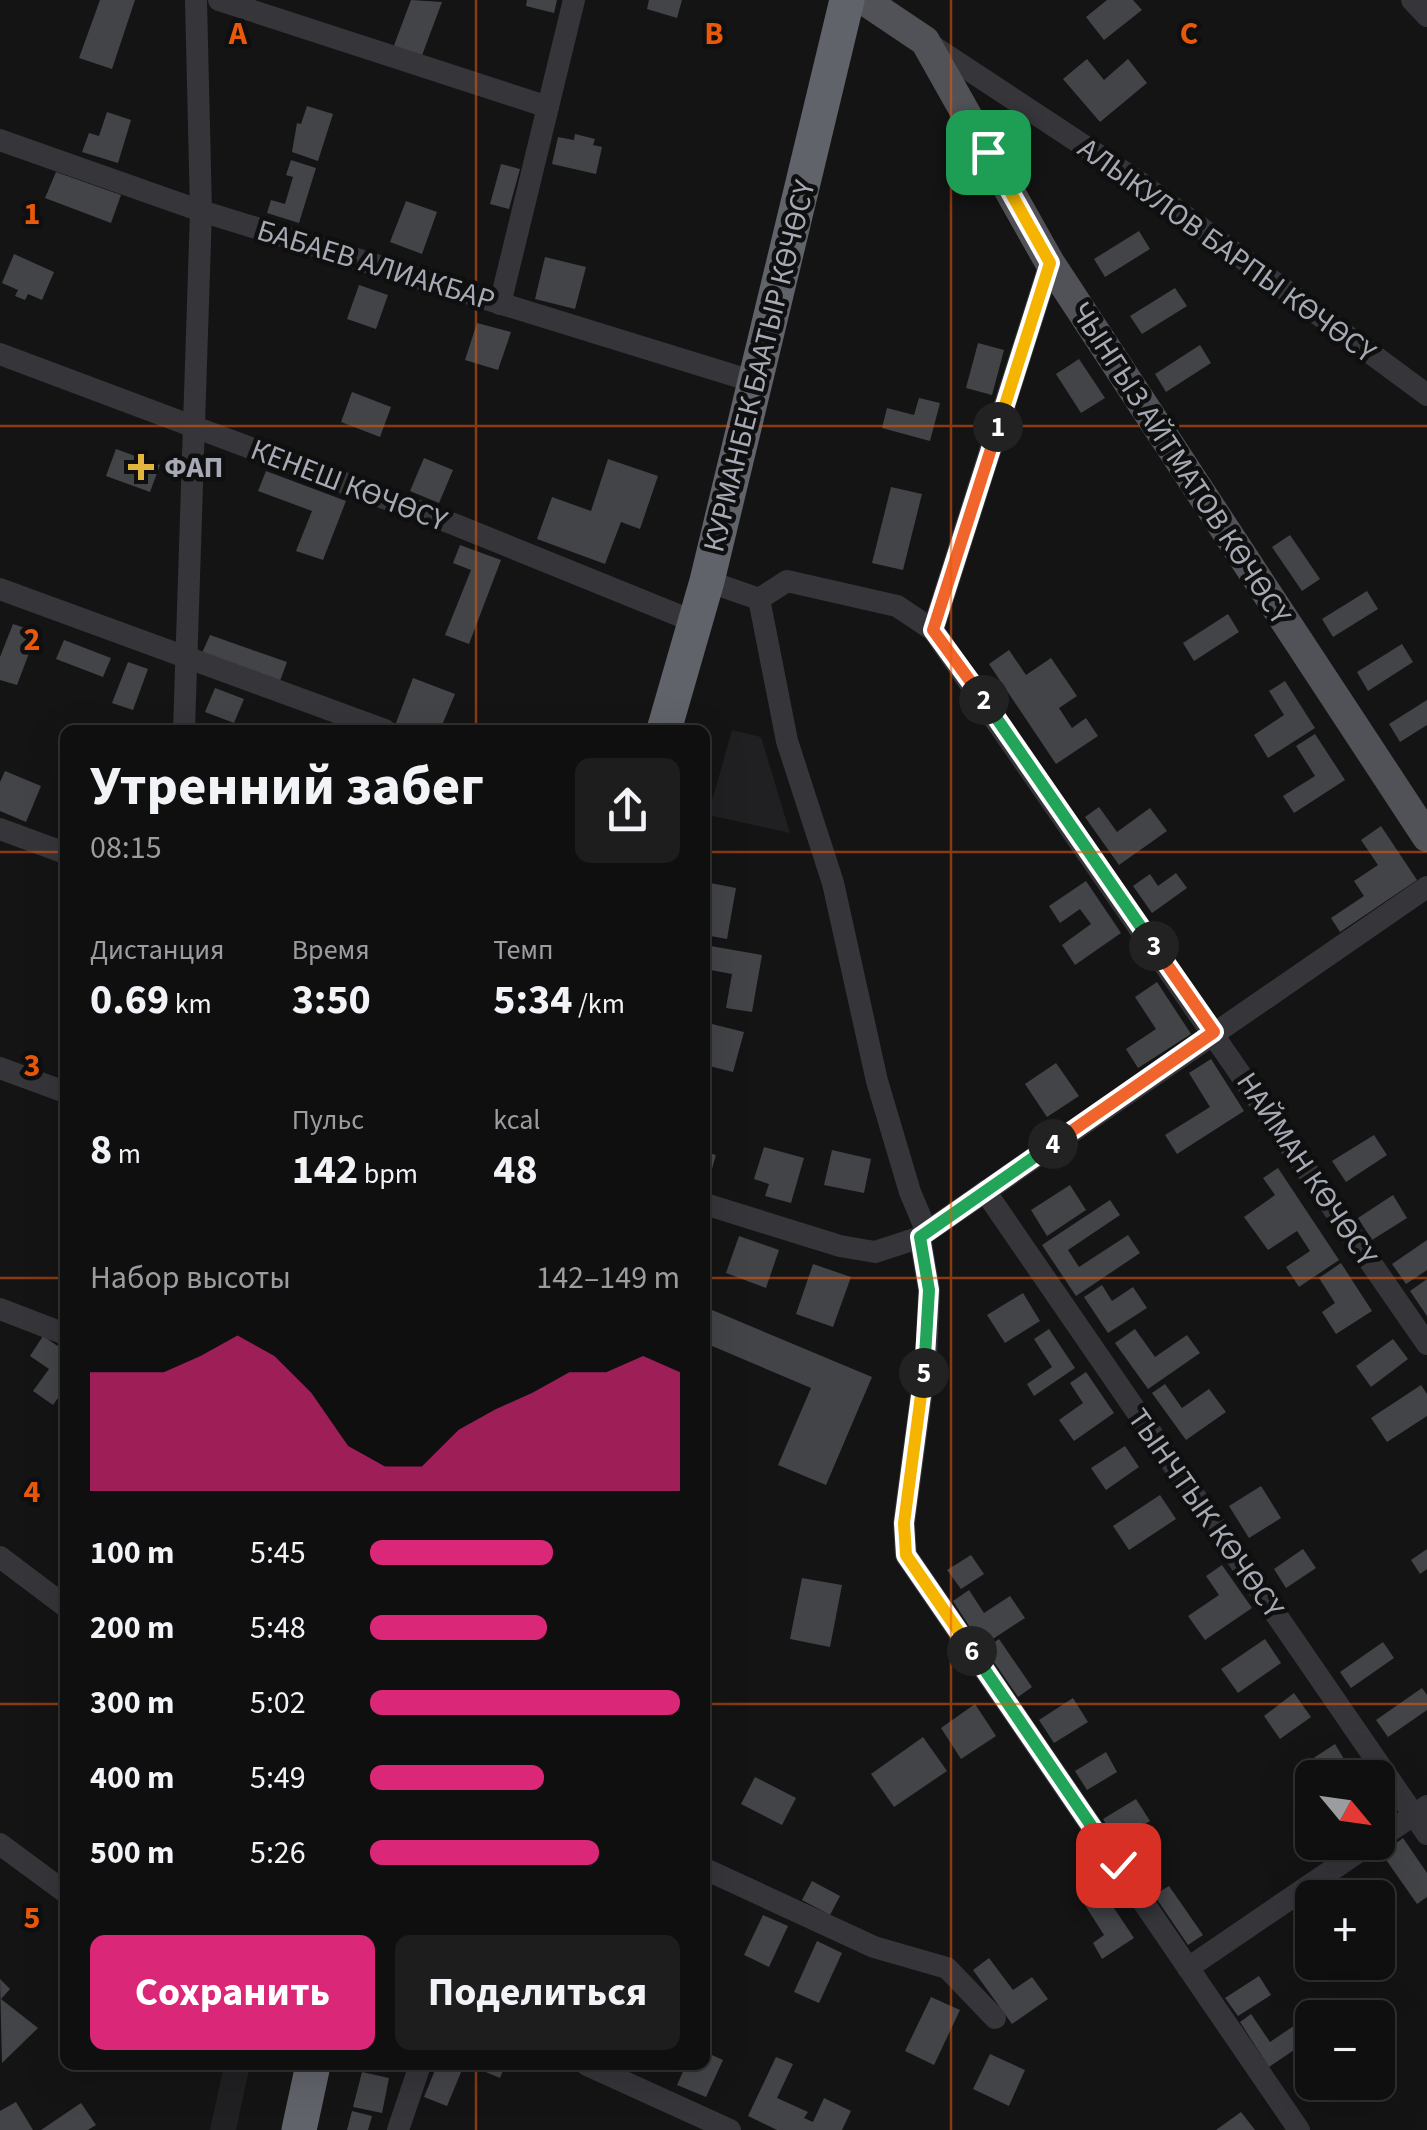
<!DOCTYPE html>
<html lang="ru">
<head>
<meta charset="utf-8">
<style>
	body { margin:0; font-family:"Source Sans 3",sans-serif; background:#1d1d1e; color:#f1f3f6; height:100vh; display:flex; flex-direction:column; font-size:38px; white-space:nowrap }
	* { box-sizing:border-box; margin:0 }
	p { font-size:32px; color:#9b9c9f }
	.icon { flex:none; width:55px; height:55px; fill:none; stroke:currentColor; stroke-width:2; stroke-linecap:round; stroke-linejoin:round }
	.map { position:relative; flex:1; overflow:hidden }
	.details { position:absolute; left:60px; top:725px; width:650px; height:1345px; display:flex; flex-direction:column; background:#0f0f10; border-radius:15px; box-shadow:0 10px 40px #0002,0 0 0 2px #2f2f30 }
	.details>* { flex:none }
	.needle { width:65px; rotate:119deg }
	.controls { position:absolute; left:1295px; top:1760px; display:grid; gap:20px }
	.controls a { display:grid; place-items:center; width:100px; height:100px; border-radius:15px; background:#0f0f10; box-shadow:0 10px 40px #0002,0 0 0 2px #2f2f30; font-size:50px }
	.pin { position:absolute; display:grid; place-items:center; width:85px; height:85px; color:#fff; margin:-42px; border-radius:20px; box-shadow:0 5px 15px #0006 }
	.km { position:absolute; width:50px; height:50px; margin:-25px; border-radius:50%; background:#222; color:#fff; font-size:28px; line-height:50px; text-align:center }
	.round { display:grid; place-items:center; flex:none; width:105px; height:105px; border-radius:15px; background:#1d1d1e }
	.head { display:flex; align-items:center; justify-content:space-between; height:170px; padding:0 30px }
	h1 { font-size:55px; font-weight:700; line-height:75px }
	.figures { display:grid; grid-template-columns:repeat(3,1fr); gap:15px; height:170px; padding:10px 30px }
	.figures div { display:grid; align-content:center }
	.figures b { font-size:42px; font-weight:700 }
	.figures small { font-size:28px; font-weight:400 }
	.figures p { font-size:28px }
	.chart { height:280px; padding:20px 30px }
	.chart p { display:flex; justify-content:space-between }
	.chart svg { width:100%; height:180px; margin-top:10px; fill:#db2777; opacity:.7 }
	.primary-button { display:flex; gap:20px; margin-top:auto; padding:20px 30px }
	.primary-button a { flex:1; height:115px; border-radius:15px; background:#db2777; color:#fff; font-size:40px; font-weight:700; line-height:115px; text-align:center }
	.primary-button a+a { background:#1d1d1e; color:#f1f3f6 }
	ul { padding:0 30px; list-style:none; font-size:32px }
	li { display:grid; grid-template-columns:160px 120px 1fr; align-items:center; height:75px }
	li i { height:25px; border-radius:12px; background:#db2777 }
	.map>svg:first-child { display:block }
	.built { fill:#202022 }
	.building { fill:#434448 }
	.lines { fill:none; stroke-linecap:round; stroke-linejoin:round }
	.minor { stroke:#35353a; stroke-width:22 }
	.major { stroke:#515258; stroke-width:30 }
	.highway { stroke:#61636a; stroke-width:35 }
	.split-1-casing { stroke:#fff; stroke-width:20 }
	.split-2-casing { stroke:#fff; stroke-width:20 }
	.split-3-casing { stroke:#fff; stroke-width:20 }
	.split-4-casing { stroke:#fff; stroke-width:20 }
	.split-5-casing { stroke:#fff; stroke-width:20 }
	.split-6-casing { stroke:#fff; stroke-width:20 }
	.split-7-casing { stroke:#fff; stroke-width:20 }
	.split-1 { stroke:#f5b400; stroke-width:12 }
	.split-2 { stroke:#f0652b; stroke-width:12 }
	.split-3 { stroke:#22a559; stroke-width:12 }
	.split-4 { stroke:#f0652b; stroke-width:12 }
	.split-5 { stroke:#22a559; stroke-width:12 }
	.split-6 { stroke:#f5b400; stroke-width:12 }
	.split-7 { stroke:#22a559; stroke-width:12 }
	.grid { fill:none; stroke:#e8590c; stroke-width:2.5; stroke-opacity:0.55 }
	.poi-dot { fill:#e2b63e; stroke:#0f0f10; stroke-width:4 }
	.labels { text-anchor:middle; stroke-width:9; stroke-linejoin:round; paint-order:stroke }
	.street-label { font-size:30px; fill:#a6aab4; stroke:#0f0f10 }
	.poi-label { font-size:30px; font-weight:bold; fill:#a6aab4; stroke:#0f0f10; text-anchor:start }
	.grid-label { font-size:32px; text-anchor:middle; font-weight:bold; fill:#e8590c; stroke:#0f0f10; stroke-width:9; stroke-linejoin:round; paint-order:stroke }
</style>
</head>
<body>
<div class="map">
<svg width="1427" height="2130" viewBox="0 0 1427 2130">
	<rect width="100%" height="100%" fill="#141415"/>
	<g class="built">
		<polygon points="732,730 761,737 790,833 708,815"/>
		<polygon points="224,2065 250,2065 236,2130 210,2130"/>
	</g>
	<g class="building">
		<polygon points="100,0 135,0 112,69 79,58"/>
		<polygon points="411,0 442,2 421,58 393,48"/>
		<polygon points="527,0 557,0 554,13 526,6"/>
		<polygon points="649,0 682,0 677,18 647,9"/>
		<polygon points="1107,0 1133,0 1142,10 1104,40 1086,17"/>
		<polygon points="1087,59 1104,80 1128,59 1147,83 1100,122 1063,79"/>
		<polygon points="307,106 333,114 318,161 292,152 297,123 301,124"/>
		<polygon points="107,112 131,120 118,163 82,152 89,133 99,136"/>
		<polygon points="575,134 595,139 593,145 602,147 596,174 552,164 558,137 574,140"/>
		<polygon points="291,160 316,168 299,223 267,213 271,200 285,204 293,177 286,175"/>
		<polygon points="501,164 520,169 509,209 490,204"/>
		<polygon points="56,172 121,195 111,223 45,198"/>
		<polygon points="406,201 437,212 422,254 390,242"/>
		<polygon points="1139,231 1150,249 1105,277 1094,259"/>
		<polygon points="14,254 54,272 42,300 28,294 25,300 15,296 18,290 2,283"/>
		<polygon points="545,257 586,267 575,309 535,299"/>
		<polygon points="359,285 388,295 376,329 347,319"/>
		<polygon points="1175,288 1187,306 1142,334 1130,316"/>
		<polygon points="477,323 511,332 498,370 465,360"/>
		<polygon points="978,343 1004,350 992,395 966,388"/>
		<polygon points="1200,345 1211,363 1166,392 1155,374"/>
		<polygon points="1079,359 1105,398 1081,413 1056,374"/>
		<polygon points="352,392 391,407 380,437 341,422"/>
		<polygon points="919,398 940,403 930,441 882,428 887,408 914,415"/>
		<polygon points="116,449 160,465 150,492 106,476"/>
		<polygon points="424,458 453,470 439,503 410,491"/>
		<polygon points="608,459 658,476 640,529 621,522 605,564 537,539 552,497 591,511"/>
		<polygon points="266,471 346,501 323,560 296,551 312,511 258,491"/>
		<polygon points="891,487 922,494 903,570 872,563"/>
		<polygon points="1290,535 1320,579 1302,591 1272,547"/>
		<polygon points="460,545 501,560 469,644 445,635 471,570 453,563"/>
		<polygon points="1367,591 1378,609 1333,637 1322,619"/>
		<polygon points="1228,614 1239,632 1194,661 1183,643"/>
		<polygon points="13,624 37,632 17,685 0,680 0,657"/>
		<polygon points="210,635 287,662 280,681 202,653"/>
		<polygon points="64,640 111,658 103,677 56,659"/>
		<polygon points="1402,644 1413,662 1368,691 1357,672"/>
		<polygon points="1009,650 1026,675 1051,658 1077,696 1059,708 1072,728 1086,718 1098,736 1056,764 989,664"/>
		<polygon points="128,662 148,669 133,710 112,703"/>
		<polygon points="413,678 455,694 440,730 414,730 396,723"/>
		<polygon points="1285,681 1315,728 1268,758 1254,735 1284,715 1269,691"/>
		<polygon points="215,688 244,699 234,723 205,712"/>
		<polygon points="1427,700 1427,725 1400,742 1389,724"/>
		<polygon points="1315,734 1345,780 1294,813 1283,796 1315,776 1296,746"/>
		<polygon points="5,771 41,786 26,822 0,811 0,782"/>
		<polygon points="1099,807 1117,832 1150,808 1167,831 1119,865 1085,817"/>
		<polygon points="1381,826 1417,880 1340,932 1331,918 1364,896 1354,881 1378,865 1361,840"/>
		<polygon points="1176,873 1187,888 1152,913 1133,886 1150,874 1158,886"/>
		<polygon points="1086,881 1121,933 1075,965 1062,945 1091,924 1080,909 1060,923 1049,906"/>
		<polygon points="705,882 736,888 727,939 705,935"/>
		<polygon points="705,945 762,955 752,1012 726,1008 732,974 705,969"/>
		<polygon points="1157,982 1191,1034 1138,1068 1126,1049 1156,1029 1135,997"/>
		<polygon points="708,1023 744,1032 733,1072 705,1065"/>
		<polygon points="1211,1059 1244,1111 1177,1154 1165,1135 1210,1107 1189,1073"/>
		<polygon points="1056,1063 1079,1096 1047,1117 1025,1084"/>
		<polygon points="1374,1135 1387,1155 1346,1182 1332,1161"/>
		<polygon points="764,1147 804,1158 791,1203 765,1196 769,1184 754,1179"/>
		<polygon points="832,1150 871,1159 864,1193 824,1185"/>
		<polygon points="705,1152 716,1155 706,1190 705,1190"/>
		<polygon points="1278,1168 1339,1260 1299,1287 1286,1267 1310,1251 1297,1231 1268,1250 1244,1217 1275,1195 1263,1178"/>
		<polygon points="1070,1185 1086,1210 1047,1236 1031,1210"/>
		<polygon points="1393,1195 1407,1218 1372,1240 1358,1218"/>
		<polygon points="1110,1200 1120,1215 1068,1250 1079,1267 1128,1235 1140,1253 1076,1296 1042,1245"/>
		<polygon points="739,1236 779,1250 766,1288 726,1273"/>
		<polygon points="1427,1240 1427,1270 1406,1284 1392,1264"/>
		<polygon points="1341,1263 1372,1311 1336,1334 1322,1312 1335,1303 1319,1278"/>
		<polygon points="813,1264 851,1277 833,1327 796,1314"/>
		<polygon points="1427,1279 1427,1316 1410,1291"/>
		<polygon points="1102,1285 1112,1301 1133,1287 1147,1308 1108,1333 1084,1297"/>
		<polygon points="1023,1293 1040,1321 1005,1343 987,1315"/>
		<polygon points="705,1307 872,1377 826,1485 778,1465 811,1388 705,1343"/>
		<polygon points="1049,1329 1075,1368 1034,1396 1027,1384 1052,1367 1034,1339"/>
		<polygon points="1135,1329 1155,1357 1187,1335 1200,1353 1148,1389 1115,1343"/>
		<polygon points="43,1336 65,1351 65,1388 53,1405 33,1391 49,1369 30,1356"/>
		<polygon points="1393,1339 1408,1359 1371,1387 1356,1366"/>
		<polygon points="1086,1372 1114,1413 1074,1441 1059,1420 1083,1403 1070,1383"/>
		<polygon points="1165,1384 1182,1408 1209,1389 1226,1412 1186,1440 1152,1393"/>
		<polygon points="1421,1385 1427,1394 1427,1416 1387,1442 1371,1418"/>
		<polygon points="1125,1446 1139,1467 1106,1490 1091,1468"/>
		<polygon points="1261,1486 1281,1518 1249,1538 1229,1506"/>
		<polygon points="1160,1495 1176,1519 1129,1550 1113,1526"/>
		<polygon points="1303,1549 1316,1568 1286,1588 1274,1569"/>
		<polygon points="1427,1549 1427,1569 1420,1574 1411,1560"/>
		<polygon points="971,1555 984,1574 961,1589 947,1570"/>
		<polygon points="1222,1565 1252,1608 1205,1640 1188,1616 1219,1595 1206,1576"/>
		<polygon points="802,1578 842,1585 830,1647 790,1639"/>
		<polygon points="969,1590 984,1613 1010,1596 1025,1618 982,1646 953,1601"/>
		<polygon points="999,1639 1032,1687 1018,1697 985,1649"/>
		<polygon points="1265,1639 1281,1663 1238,1693 1221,1669"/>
		<polygon points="1383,1642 1394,1658 1351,1688 1340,1672"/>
		<polygon points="1422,1688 1427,1695 1427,1710 1388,1737 1376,1720"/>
		<polygon points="1294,1693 1311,1717 1280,1739 1264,1716"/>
		<polygon points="1073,1698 1088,1722 1054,1743 1039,1720"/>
		<polygon points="975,1704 996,1736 961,1759 941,1728"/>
		<polygon points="923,1737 947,1771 894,1807 871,1774"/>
		<polygon points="1335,1744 1347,1764 1326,1778 1315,1778 1306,1763"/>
		<polygon points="1106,1752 1117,1772 1087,1790 1075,1771"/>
		<polygon points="755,1777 796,1798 782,1825 741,1804"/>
		<polygon points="1136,1799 1150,1821 1117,1842 1103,1819"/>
		<polygon points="1142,1835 1150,1847 1154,1844 1161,1853 1142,1867 1127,1845"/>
		<polygon points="1403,1838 1427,1873 1427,1897 1417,1904 1382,1854"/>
		<polygon points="812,1881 840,1896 830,1915 802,1900"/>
		<polygon points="1169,1886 1203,1935 1188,1945 1154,1895"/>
		<polygon points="1102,1890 1134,1938 1102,1959 1093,1943 1104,1935 1083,1902"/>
		<polygon points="763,1915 788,1926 769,1967 744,1955"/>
		<polygon points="817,1941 842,1953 819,2003 794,1992"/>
		<polygon points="989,1958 1013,1990 1032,1977 1048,1999 1012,2024 973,1970"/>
		<polygon points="1259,1976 1271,1995 1238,2016 1225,1998"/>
		<polygon points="0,1979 10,1989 1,1999 38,2028 2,2063"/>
		<polygon points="931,1997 960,2010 934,2065 905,2051"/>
		<polygon points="1251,2014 1270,2042 1301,2021 1312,2038 1269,2067 1240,2022"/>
		<polygon points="705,2052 723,2060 706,2097 677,2085 686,2065 705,2065"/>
		<polygon points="990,2054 1025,2070 1009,2106 973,2089"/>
		<polygon points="776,2057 793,2064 777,2098 808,2112 804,2118 813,2122 824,2098 851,2111 842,2130 777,2130 748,2116"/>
		<polygon points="437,2065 464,2065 447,2106 424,2097"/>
		<polygon points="469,2065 505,2065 500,2078"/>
		<polygon points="362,2072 389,2078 382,2113 353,2107"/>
		<polygon points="16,2102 33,2130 0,2130 0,2111"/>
		<polygon points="81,2103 96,2125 88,2130 41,2130"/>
		<polygon points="352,2111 372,2116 368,2130 347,2130"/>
		<polygon points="1241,2112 1255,2130 1216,2130"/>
	</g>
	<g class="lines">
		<g class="minor">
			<polyline points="219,0 548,107"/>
			<polyline points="1412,0 1427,16"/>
			<polyline points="928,43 1139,182 1427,395"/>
			<polyline points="0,140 201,211 755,382"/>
			<polyline points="500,304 574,0"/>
			<polyline points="0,354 456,525 695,622"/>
			<polyline points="707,581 759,599 787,581 897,606 933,630 1427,1344"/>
			<polyline points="0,589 385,730"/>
			<polyline points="759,599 787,741 833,883 877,1081 910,1192 926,1230"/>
			<polyline points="933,630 1050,263"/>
			<polyline points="184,730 201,211 196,0"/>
			<polyline points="0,829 65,853"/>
			<polyline points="0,1068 65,1092"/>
			<polyline points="985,1191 1427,1834"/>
			<polyline points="705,1204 840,1246 875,1252 918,1238 1427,887"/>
			<polyline points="920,1237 929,1290 926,1360 904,1523 906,1555 1299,2130"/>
			<polyline points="0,1309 65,1334"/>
			<polyline points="0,1557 65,1606"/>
			<polyline points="1378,1839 1427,1806"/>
			<polyline points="0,1844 65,1892"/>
			<polyline points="705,1869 874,1947 947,1968 995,2018"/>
			<polyline points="1188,1968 1373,1842"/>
			<polyline points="587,2065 730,2130"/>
			<polyline points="398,2130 420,2065"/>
		</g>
		<polyline class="major" points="864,0 925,41 1050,263 1427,837"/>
		<g class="highway">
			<polyline points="664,730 707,581 847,0"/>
			<polyline points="299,2130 313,2065"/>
		</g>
	</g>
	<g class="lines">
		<defs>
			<polyline id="split-1" points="988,152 1050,263 998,427"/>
			<polyline id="split-2" points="984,700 933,630 998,427"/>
			<polyline id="split-3" points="984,700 1154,946"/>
			<polyline id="split-4" points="1053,1144 1214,1032 1154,946"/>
			<polyline id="split-5" points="924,1373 929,1290 920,1237 1053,1144"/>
			<polyline id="split-6" points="924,1373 904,1523 906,1555 972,1651"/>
			<polyline id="split-7" points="972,1651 1118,1865"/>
		</defs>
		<use href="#split-1" class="split-1-casing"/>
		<use href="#split-2" class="split-2-casing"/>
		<use href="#split-3" class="split-3-casing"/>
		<use href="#split-4" class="split-4-casing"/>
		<use href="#split-5" class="split-5-casing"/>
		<use href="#split-6" class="split-6-casing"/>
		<use href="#split-7" class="split-7-casing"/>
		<use href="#split-1" class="split-1"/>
		<use href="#split-2" class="split-2"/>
		<use href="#split-3" class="split-3"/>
		<use href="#split-4" class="split-4"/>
		<use href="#split-5" class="split-5"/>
		<use href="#split-6" class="split-6"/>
		<use href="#split-7" class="split-7"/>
	</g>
	<path class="grid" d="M476 0V730M951 0V2130M0 426H1427M0 852H65M705 852H1427M0 1278H65M705 1278H1427M0 1704H65M705 1704H1427M476 2065V2130"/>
	<path class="poi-dot" d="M136 452h10v10h10v10h-10v10h-10v-10h-10v-10h10z"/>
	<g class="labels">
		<g class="street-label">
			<text transform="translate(1227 250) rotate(36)" y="10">АЛЫКУЛОВ БАРПЫ КӨЧӨСҮ</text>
			<text transform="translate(376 265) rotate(17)" y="10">БАБАЕВ АЛИАКБАР</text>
			<text transform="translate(759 366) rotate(-76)" y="10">КУРМАНБЕК БААТЫР КӨЧӨСҮ</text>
			<text transform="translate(1181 463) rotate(57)" y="10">ЧЫНГЫЗ АЙТМАТОВ КӨЧӨСҮ</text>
			<text transform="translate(349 485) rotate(21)" y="10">КЕНЕШ КӨЧӨСҮ</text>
			<text transform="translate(1307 1169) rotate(56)" y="10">НАЙМАН КӨЧӨСҮ</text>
			<text transform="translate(1206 1513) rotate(55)" y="10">ТЫНЧТЫК КӨЧӨСҮ</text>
		</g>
		<g class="poi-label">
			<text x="164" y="477">ФАП</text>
		</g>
	</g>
	<g class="grid-label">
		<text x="238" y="44">A</text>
		<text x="714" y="44">B</text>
		<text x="1189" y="44">C</text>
		<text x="32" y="224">1</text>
		<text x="32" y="650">2</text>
		<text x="32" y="1076">3</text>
		<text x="32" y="1502">4</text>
		<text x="32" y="1928">5</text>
	</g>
</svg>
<div class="controls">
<a><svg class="needle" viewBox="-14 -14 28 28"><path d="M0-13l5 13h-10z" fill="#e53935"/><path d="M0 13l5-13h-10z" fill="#9b9c9f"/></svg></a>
<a>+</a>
<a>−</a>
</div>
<div class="pin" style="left:988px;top:152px;background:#1e9e55"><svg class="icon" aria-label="arrive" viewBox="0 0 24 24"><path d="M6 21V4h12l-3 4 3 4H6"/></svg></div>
<div class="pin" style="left:1118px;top:1865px;background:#d93025"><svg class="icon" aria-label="check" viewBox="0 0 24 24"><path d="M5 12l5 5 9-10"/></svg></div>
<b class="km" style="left:998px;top:427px">1</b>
<b class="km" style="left:984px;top:700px">2</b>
<b class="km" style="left:1154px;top:946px">3</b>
<b class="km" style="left:1053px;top:1144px">4</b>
<b class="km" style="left:924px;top:1373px">5</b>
<b class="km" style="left:972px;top:1651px">6</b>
<section class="details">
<div class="head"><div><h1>Утренний забег</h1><p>08:15</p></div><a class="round"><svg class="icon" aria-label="share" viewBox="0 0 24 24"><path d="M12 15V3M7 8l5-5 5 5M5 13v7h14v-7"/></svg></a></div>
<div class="figures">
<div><p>Дистанция</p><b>0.69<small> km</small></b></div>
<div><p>Время</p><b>3:50</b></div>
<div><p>Темп</p><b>5:34<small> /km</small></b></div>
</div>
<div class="figures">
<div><b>8<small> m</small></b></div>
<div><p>Пульс</p><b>142<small> bpm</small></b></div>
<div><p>kcal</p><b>48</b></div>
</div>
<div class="chart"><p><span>Набор высоты</span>142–149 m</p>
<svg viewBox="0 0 160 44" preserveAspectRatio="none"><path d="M0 44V15L10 15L20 15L30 11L40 6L50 11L60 20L70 33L80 38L90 38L100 29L110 24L120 20L130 15L140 15L150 11L160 15V44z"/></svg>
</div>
<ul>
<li><b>100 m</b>5:45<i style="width:59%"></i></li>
<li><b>200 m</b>5:48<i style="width:57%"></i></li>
<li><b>300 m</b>5:02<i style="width:100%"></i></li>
<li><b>400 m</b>5:49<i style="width:56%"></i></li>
<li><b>500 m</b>5:26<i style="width:74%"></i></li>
</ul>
<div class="primary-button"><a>Сохранить</a><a>Поделиться</a></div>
</section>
</div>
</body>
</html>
